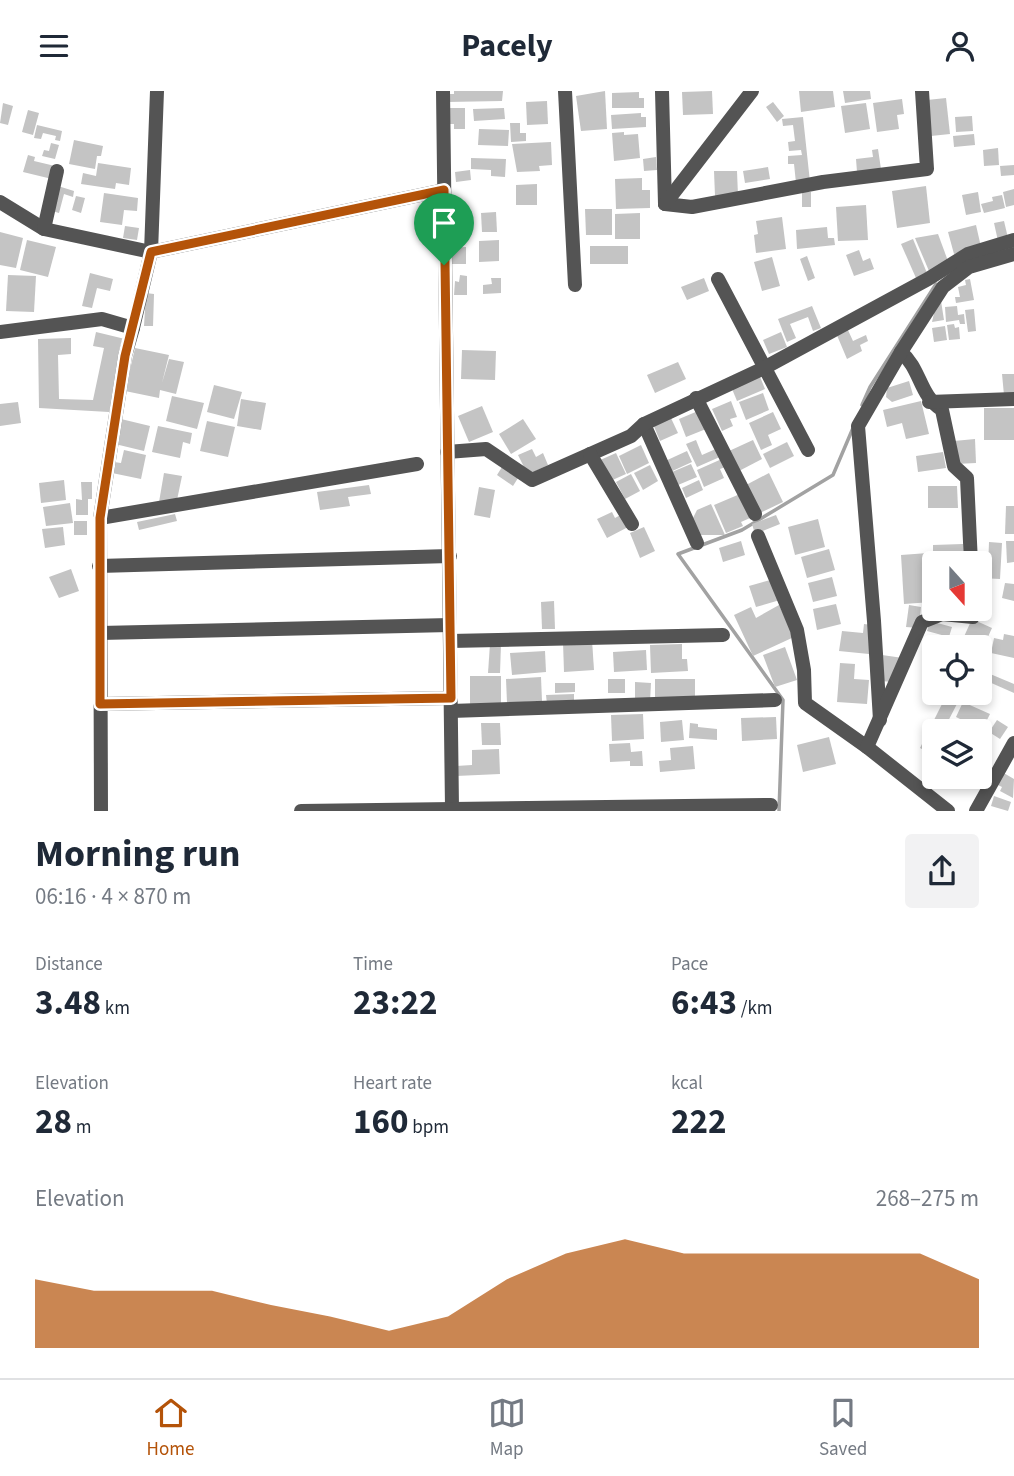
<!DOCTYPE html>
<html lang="en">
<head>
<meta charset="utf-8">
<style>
	body { margin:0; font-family:"Source Sans 3",sans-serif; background:#f2f2f3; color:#1f2937; height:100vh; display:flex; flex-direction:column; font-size:26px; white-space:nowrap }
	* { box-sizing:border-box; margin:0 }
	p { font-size:23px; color:#747a83 }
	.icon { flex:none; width:38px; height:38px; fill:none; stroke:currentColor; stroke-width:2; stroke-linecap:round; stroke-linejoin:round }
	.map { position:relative; height:720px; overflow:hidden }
	.panel { display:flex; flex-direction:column; background:#fff; flex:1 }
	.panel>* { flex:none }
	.needle { width:46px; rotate:159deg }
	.controls { position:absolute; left:922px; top:460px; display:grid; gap:14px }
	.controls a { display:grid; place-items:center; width:70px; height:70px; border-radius:7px; background:#fff; box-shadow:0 4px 10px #0003; font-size:35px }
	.pin { position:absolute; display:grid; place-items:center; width:60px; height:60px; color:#fff; margin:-72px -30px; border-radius:50% 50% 50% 0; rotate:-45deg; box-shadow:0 0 7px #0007 }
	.pin .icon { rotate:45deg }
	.round { display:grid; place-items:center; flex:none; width:74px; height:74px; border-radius:7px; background:#f2f2f3 }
	.head { display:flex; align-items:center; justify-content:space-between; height:119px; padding:0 35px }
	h1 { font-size:38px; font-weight:700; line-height:52px }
	.stats { display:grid; grid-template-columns:repeat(3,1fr); gap:10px; height:119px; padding:7px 35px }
	.stats div { display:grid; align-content:center }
	.stats b { font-size:35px; font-weight:700 }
	.stats small { font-size:19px; font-weight:400 }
	.stats p { font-size:19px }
	.chart { height:196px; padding:14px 35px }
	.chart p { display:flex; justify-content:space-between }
	.chart svg { width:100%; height:126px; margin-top:7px; fill:#b45309; opacity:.7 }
	header { display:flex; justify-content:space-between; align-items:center; height:91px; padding:0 35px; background:#fff; font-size:32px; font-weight:700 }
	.tab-bar { display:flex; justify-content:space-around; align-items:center; height:98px; border-top:2px solid #e0e1e3; background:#fff; font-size:19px; color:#747a83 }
	.tab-bar a { display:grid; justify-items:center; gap:4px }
	.tab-bar .selected { color:#b45309 }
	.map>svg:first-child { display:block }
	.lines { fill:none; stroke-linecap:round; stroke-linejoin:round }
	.stream { stroke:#a2a2a2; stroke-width:3.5 }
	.building { fill:#c4c4c4 }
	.minor { stroke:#545454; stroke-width:14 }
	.tertiary { stroke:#545454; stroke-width:14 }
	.route-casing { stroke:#fff; stroke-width:14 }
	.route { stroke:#b45309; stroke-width:9 }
</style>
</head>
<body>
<header><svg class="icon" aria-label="menu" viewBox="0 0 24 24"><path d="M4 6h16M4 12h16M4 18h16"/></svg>Pacely<svg class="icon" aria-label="person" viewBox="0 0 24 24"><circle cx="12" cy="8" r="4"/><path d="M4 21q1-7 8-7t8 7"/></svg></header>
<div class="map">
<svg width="1014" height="720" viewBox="0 0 1014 720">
	<rect width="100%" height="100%" fill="#fff"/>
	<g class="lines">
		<g class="stream">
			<polyline points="862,314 870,296 936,193"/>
			<polyline points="779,720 783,609 678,463 742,439 833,384 853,337"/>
		</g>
	</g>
	<g class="building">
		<polygon points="454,0 503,0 502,10 447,11 447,3 454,3"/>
		<polygon points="605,0 607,38 581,40 576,5"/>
		<polygon points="712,0 713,23 683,24 682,1"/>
		<polygon points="799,0 833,0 835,16 801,21"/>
		<polygon points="843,0 870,0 871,8 845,12"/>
		<polygon points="639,1 639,7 644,7 644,17 612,17 612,2"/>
		<polygon points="946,7 950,43 931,45 927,9"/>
		<polygon points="902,8 904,23 897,24 899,38 877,41 873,12"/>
		<polygon points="547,10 548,33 527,34 526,11"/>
		<polygon points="773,11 784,25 777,31 766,16"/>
		<polygon points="3,12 13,15 8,34 0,32"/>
		<polygon points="866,12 870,38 845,42 841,15"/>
		<polygon points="447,17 465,17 465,38 454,38 454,33 447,33"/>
		<polygon points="504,17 505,28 474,30 473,18"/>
		<polygon points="28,19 39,22 33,44 22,41"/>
		<polygon points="641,22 641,26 646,26 646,36 612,38 611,24"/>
		<polygon points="972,25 973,40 956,41 955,26"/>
		<polygon points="803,26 810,91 796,92 794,73 788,73 788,65 802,64 801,59 789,60 788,51 795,50 793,34 783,35 782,28"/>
		<polygon points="510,32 520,32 520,42 526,42 526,50 511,51"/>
		<polygon points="37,34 62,40 60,50 55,49 56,45 43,42 41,48 34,47"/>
		<polygon points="479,38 509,39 508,55 478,54"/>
		<polygon points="624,41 624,44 638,43 640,67 614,70 612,42"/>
		<polygon points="974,43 975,54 954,56 953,45"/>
		<polygon points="74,49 103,55 101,65 97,65 95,78 69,73"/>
		<polygon points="551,51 552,74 539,75 540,80 517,81 512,53"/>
		<polygon points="51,52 59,54 55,68 42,65 44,59 49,60"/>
		<polygon points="998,57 999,74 984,75 983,59"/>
		<polygon points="878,58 881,78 857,81 856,68 873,66 872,59"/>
		<polygon points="28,64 35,66 34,70 55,75 52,88 23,81"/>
		<polygon points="656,66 657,79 644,80 643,68"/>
		<polygon points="471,67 506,68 505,86 491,85 491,79 471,78"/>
		<polygon points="98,72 131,77 129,94 116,92 115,98 81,93 83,82 96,85"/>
		<polygon points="1014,74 1014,84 1001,85 1000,75"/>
		<polygon points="768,76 770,88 745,92 743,80"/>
		<polygon points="470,79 471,89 456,91 455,81"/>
		<polygon points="714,80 737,80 738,105 715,105"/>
		<polygon points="642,87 642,99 650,99 650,117 616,118 615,88"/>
		<polygon points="537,93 537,114 516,114 516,94"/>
		<polygon points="58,95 74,100 73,106 64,103 59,122 52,120"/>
		<polygon points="926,95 930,132 897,137 892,100"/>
		<polygon points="1014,98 1014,114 1006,116 1003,101"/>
		<rect x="802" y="101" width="9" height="15"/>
		<polygon points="978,101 981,121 966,124 962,104"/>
		<polygon points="104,102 138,107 137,120 124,119 122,134 100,131"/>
		<polygon points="1002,104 1005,117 984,122 981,113 993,110 992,106"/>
		<polygon points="76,105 85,107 81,122 72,119"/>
		<polygon points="866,114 868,149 838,150 836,116"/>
		<polygon points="585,118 612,118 612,144 586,144"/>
		<polygon points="496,121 497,141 482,141 481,122"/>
		<polygon points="640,122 640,148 615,148 615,123"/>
		<polygon points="782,126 786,158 756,162 754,144 758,143 756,130"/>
		<polygon points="1004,130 1008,147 998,150 994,132"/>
		<polygon points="976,134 981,156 954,163 948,141"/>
		<polygon points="125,135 139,137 137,149 123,147"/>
		<polygon points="827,136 828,147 834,147 835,154 797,158 796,139"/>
		<polygon points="0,141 23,147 16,177 0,174"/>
		<polygon points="938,143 948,170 929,180 915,147"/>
		<polygon points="913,148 927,182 916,187 901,153"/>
		<polygon points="27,149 56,156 48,186 20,179"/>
		<polygon points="499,149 499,170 479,171 479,150"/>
		<rect x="590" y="155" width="38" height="18"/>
		<polygon points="466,156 466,173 447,173 450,157"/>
		<polygon points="859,159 863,170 870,167 874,178 854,185 846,164"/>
		<polygon points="807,165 815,187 808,190 800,168"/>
		<polygon points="772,166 780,195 762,200 754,171"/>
		<polygon points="90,182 113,188 110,200 97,197 92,217 82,215"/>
		<polygon points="8,184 36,185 34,221 6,220"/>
		<polygon points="460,184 467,185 467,204 454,204 455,190 459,191"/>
		<polygon points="491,187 501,187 501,202 483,203 483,194 492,193"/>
		<polygon points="704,187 709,200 687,209 681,196"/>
		<polygon points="970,188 974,209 956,212 955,206 960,206 958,196 966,194 965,189"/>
		<polygon points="146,202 154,203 153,235 144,235"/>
		<polygon points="941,210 944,229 932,231 935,218"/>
		<polygon points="812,215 821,237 813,240 808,226 790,233 796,247 787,251 778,228"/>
		<polygon points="957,215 958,224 964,223 965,233 960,233 959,229 946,231 945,216"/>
		<polygon points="974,218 976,240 968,241 965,219"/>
		<polygon points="954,233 955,237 959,236 960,248 949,249 947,234"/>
		<polygon points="945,235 947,249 934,251 932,237"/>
		<polygon points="847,237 853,250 866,244 868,250 860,254 862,260 847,268 836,242"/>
		<polygon points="96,241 125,248 109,321 39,317 38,248 71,247 71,263 58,264 59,308 93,309 104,257 93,255"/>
		<polygon points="781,241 787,256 769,263 763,249"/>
		<polygon points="135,257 169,264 162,292 169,268 184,271 176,303 160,299 159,307 125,300"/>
		<polygon points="462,259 496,260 495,289 461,288"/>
		<polygon points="678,271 686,288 655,302 647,284"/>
		<polygon points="758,281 765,298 737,310 730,293"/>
		<polygon points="1002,283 1014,283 1014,304 1004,304"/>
		<polygon points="909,290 913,304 892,311 886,306 887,297"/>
		<polygon points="214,294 242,301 234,328 207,321"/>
		<polygon points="763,302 769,319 746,329 739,311"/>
		<polygon points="172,305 204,312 197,338 166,330"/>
		<polygon points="241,308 266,312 261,339 237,335"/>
		<polygon points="731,310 737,326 730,328 733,335 722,340 712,318"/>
		<polygon points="921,310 929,343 906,348 902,332 887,336 883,319"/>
		<polygon points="18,311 21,332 0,335 0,313"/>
		<polygon points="482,315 493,341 469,351 458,325"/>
		<rect x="984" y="317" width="30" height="32"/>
		<polygon points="698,320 706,338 686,346 679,328"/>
		<polygon points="773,321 781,338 768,344 772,354 761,359 749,332"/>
		<polygon points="670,325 678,342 660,350 653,333"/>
		<polygon points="121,328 150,335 144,360 115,353"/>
		<polygon points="523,328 536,348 511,363 499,343"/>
		<polygon points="207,330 235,336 228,366 200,360"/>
		<polygon points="158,335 192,342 190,353 183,351 180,367 152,361"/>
		<polygon points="975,348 976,372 956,373 954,350"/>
		<polygon points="696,349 702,364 718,357 722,365 697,376 686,353"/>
		<polygon points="753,349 762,368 739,380 729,360"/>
		<polygon points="787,351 794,365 770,377 763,363"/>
		<polygon points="641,354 649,372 627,383 619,365"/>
		<polygon points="532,358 536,366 543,362 548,374 528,384 518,364"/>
		<polygon points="124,359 146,364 141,388 112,382 114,371 121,372"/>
		<polygon points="687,360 692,371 668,382 663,371"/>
		<polygon points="943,361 946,377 918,381 916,365"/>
		<polygon points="616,362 626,383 608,391 598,370"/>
		<polygon points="724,367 728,375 720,378 724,387 704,396 697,379"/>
		<polygon points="691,373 697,386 678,394 672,381"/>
		<polygon points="650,374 658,390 643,399 634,382"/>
		<polygon points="502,376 518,387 513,395 497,384"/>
		<polygon points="164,382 182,385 177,409 159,411"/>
		<polygon points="769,382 783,411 760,422 746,394"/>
		<polygon points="631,383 640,400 625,408 616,391"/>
		<polygon points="64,389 66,409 41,412 39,392"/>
		<polygon points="699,389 703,399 686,407 682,397"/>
		<polygon points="81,391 92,391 92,408 88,408 88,424 76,424 76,408 82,409"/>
		<polygon points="369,394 371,403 348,406 350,415 320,419 317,401"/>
		<polygon points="928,395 957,395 958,417 928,417"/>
		<polygon points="479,396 495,399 490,427 474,424"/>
		<polygon points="740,403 750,427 741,431 743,435 726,442 714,414"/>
		<polygon points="70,412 73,432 46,435 43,416"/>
		<polygon points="711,413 725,444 699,444 692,429 697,419"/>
		<polygon points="1006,415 1014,415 1014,443 1005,443"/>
		<polygon points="612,421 615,427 624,422 630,435 607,447 597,428"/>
		<polygon points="175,423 177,430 139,439 137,431"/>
		<polygon points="776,424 780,433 755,443 752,433"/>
		<polygon points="818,428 825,456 795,464 788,436"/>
		<rect x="74" y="430" width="13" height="14"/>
		<polygon points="63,436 65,454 45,457 42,438"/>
		<polygon points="644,436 655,460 640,467 630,442"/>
		<polygon points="741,450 745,464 723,471 719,457"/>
		<polygon points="1006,450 1014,450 1014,471 1007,472"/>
		<polygon points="989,451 1002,452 1000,488 980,487 980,476 988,477"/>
		<polygon points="963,453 964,472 933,472 933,454"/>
		<polygon points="829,458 835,479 807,487 801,466"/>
		<polygon points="928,462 932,511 904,513 901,464"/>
		<polygon points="71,478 79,500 59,507 49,486"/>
		<polygon points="832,486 837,505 813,511 808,492"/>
		<polygon points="774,488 780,509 756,516 749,495"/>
		<polygon points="1005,492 1014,493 1014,510 1002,507"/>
		<polygon points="554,510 555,538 542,538 541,511"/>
		<polygon points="836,513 841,533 817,539 813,518"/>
		<polygon points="779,514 794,546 753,565 734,524 751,516 756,527"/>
		<polygon points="909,514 921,516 919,537 906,536"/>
		<polygon points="972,528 992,537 982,559 962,550"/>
		<polygon points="930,530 952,536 949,546 927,540"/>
		<polygon points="864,533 872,534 869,563 839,560 842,540 863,542"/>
		<polygon points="1004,543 1014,545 1014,567 991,562 994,547 1003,549"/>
		<polygon points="592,549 594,579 564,581 563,551"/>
		<polygon points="490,553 501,553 500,582 488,582"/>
		<polygon points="682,553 682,568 687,568 688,580 651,582 650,554"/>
		<polygon points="785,556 797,589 775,596 763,564"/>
		<polygon points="646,559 647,579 614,581 613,561"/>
		<polygon points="545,560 546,581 512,584 510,562"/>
		<polygon points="882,564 903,567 892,591 881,590"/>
		<polygon points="840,572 855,573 854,588 869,589 867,613 837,611"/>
		<polygon points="934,576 934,598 923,592 928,580 932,582"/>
		<polygon points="983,580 1014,593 1014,602 980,587"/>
		<rect x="470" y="585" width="31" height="28"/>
		<polygon points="541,586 542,610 507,612 506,588"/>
		<rect x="608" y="588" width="17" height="14"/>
		<rect x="655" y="588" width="40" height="22"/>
		<polygon points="635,591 651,592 650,611 635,611"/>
		<polygon points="555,592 575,592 575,601 555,602"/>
		<polygon points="574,603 574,612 547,613 546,604"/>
		<polygon points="947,603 959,609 943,640 934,640 934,647 933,647 926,660 920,657"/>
		<polygon points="963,611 990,623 982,639 956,626"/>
		<polygon points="643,623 644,648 612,650 611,624"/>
		<polygon points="776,626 777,648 742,650 741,627"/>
		<polygon points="682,629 684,649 661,651 660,631"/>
		<polygon points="997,629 1008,636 1000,648 989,641"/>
		<polygon points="481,632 500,632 501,654 482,654"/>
		<polygon points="690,632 698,633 698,636 717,638 717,649 689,647"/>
		<polygon points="829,646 836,673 803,681 797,654"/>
		<polygon points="630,652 631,661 642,660 643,675 630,675 630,670 610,671 609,653"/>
		<polygon points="934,653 934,670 931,677 923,673"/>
		<polygon points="693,655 695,678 660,681 659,670 671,669 670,657"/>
		<polygon points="499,658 500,683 456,685 456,675 472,674 472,659"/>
		<polygon points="980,669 990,676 976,698 963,690 966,686 980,686"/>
		<polygon points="1002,681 1014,688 1013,707 1000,700 1002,696 996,693"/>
		<polygon points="994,705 1011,711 1008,720 991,715"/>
	</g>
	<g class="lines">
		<g class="minor">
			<polyline points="443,0 452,717"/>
			<polyline points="565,0 575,194"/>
			<polyline points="662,0 665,113"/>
			<polyline points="0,111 44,138 151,161 444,99"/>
			<polyline points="665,113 692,116 823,91 927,78 922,0"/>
			<polyline points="665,113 752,0"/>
			<polyline points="44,138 57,80"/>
			<polyline points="151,161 157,0"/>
			<polyline points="718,188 808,359"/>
			<path d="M901 261C921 278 919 304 942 319L954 375 967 387 971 472"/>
			<polyline points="696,307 755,423"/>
			<polyline points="929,311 1014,308"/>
			<polyline points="644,333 697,452"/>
			<polyline points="447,361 486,358 532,389 631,345 644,333 764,277 928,188 968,163 1014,149"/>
			<polyline points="590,363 632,433"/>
			<polyline points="100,427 417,373"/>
			<polyline points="758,445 797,539 804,579 805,612 867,656 948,720"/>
			<polyline points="99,475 450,465"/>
			<polyline points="100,542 450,534"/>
			<polyline points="450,550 723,544"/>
			<polyline points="100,613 451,607"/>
			<polyline points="451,620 775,609"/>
			<polyline points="880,629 874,530 858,335 901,261 943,196 969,176 1014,163"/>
			<polyline points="867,656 922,531 942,523 973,526 973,518"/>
			<polyline points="101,720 100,427 125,265 133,237"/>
			<polyline points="301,720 771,714"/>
			<polyline points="976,720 1014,652"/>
		</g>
		<polyline class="tertiary" points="0,241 102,228 133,237 151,161"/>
	</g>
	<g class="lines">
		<defs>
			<polygon id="route" points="444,99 451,607 100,613 100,427 125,265 151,161"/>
		</defs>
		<use href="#route" class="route-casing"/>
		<use href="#route" class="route"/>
	</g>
</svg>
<div class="controls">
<a><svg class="needle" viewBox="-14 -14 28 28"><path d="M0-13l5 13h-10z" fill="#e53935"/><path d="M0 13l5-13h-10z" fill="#747a83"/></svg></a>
<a><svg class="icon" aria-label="locate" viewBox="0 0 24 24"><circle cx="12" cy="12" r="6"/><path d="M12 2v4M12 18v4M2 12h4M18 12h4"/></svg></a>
<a><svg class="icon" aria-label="layers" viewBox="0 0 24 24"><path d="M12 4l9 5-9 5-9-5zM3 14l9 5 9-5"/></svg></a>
</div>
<div class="pin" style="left:444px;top:174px;background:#1e9e55"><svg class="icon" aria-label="arrive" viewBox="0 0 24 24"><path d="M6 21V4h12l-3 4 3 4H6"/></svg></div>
</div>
<section class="panel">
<div class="head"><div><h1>Morning run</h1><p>06:16 · 4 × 870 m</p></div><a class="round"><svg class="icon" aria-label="share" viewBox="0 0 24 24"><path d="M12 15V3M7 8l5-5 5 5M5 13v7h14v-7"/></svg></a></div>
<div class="stats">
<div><p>Distance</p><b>3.48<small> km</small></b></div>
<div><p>Time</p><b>23:22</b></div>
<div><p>Pace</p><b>6:43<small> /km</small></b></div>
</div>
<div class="stats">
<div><p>Elevation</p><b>28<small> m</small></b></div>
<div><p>Heart rate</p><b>160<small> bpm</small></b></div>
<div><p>kcal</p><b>222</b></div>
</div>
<div class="chart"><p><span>Elevation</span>268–275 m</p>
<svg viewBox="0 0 160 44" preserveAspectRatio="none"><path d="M0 44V20L10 24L20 24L30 24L40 29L50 33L60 38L70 33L80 20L90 11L100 6L110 11L120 11L130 11L140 11L150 11L160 20V44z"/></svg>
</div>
</section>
<nav class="tab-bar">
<a class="selected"><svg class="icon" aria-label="home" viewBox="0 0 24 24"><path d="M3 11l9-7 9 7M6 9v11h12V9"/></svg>Home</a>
<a><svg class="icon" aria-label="map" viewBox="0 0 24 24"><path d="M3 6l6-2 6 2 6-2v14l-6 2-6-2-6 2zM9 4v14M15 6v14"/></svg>Map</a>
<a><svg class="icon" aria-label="saved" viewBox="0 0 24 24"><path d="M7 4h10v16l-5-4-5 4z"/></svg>Saved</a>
</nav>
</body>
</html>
